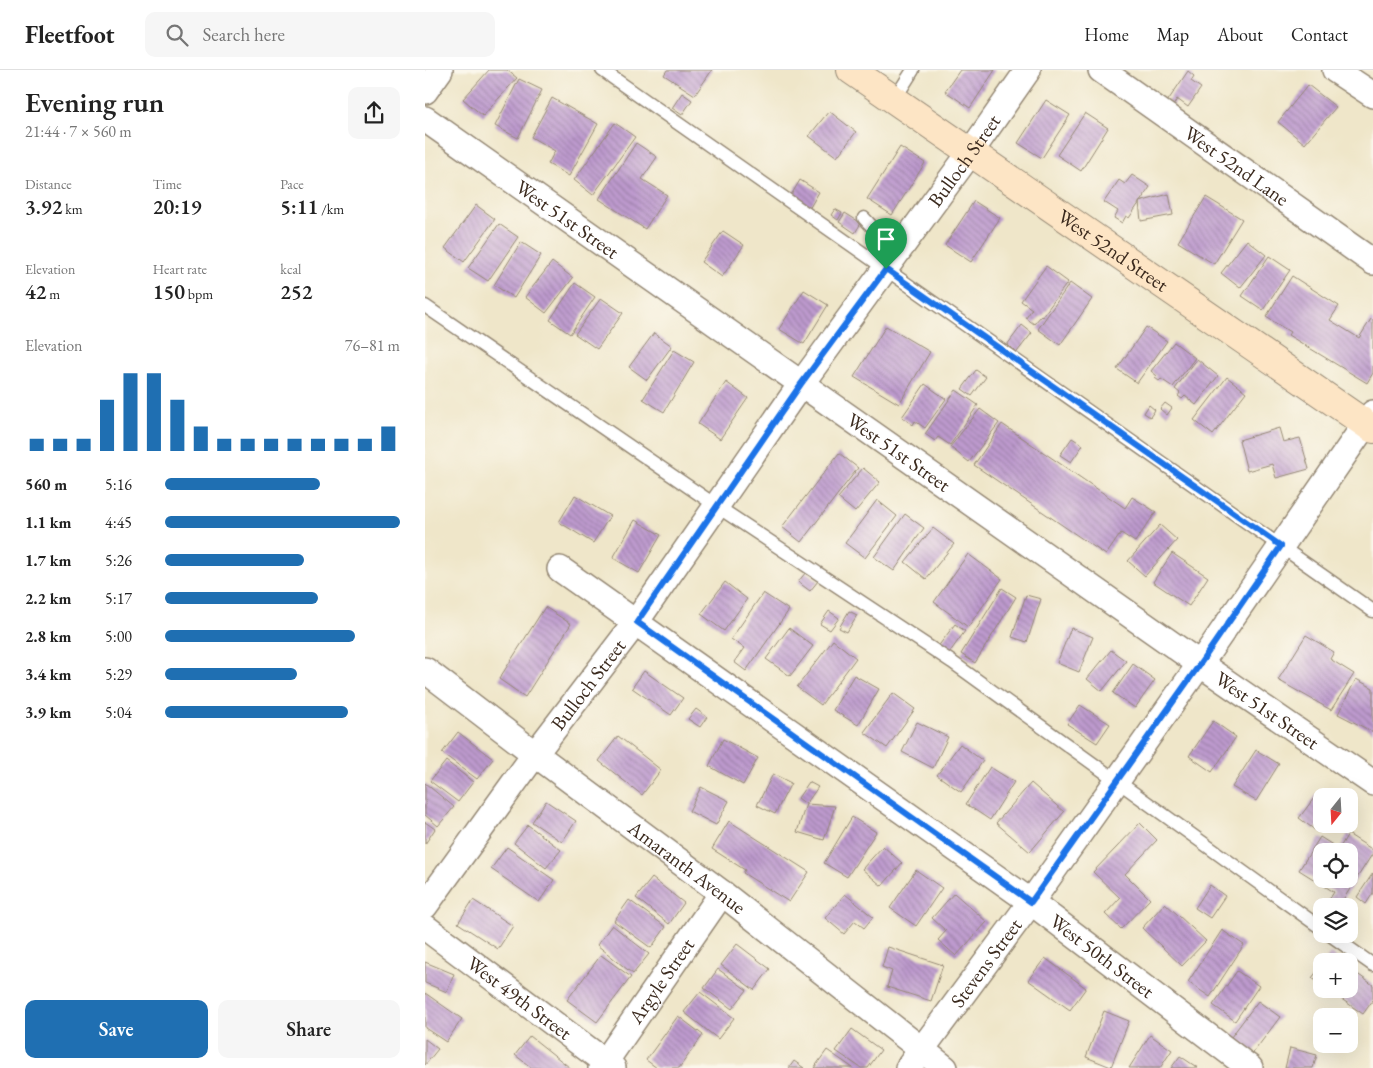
<!DOCTYPE html>
<html lang="en">
<head>
<meta charset="utf-8">
<style>
	body { margin:0; font-family:"EB Garamond",serif; background:#f6f6f6; color:#222; height:100vh; display:flex; flex-direction:column; font-size:19px; white-space:nowrap }
	* { box-sizing:border-box; margin:0 }
	p { font-size:16px; color:#767676 }
	.icon { flex:none; width:28px; height:28px; fill:none; stroke:currentColor; stroke-width:2; stroke-linecap:round; stroke-linejoin:round }
	.map { position:relative; flex:1; overflow:hidden }
	.panel { display:flex; flex-direction:column; background:#fff; width:425px }
	.panel>* { flex:none }
	.needle { width:32px; rotate:198deg }
	.buttons { position:absolute; left:888px; top:718px; display:grid; gap:10px }
	.buttons a { display:grid; place-items:center; width:45px; height:45px; border-radius:10px; background:#fff; box-shadow:0 5px 20px #0002; font-size:25px }
	.pin { position:absolute; display:grid; place-items:center; width:42px; height:42px; color:#fff; margin:-51px -21px; border-radius:50% 50% 50% 0; rotate:-45deg; box-shadow:0 0 5px #0007 }
	.pin .icon { rotate:45deg }
	.round { display:grid; place-items:center; flex:none; width:52px; height:52px; border-radius:10px; background:#f6f6f6 }
	.overview { display:flex; align-items:center; justify-content:space-between; height:85px; padding:0 25px }
	h1 { font-size:28px; font-weight:600; line-height:38px }
	.stats { display:grid; grid-template-columns:repeat(3,1fr); gap:8px; height:85px; padding:5px 25px }
	.stats div { display:grid; align-content:center }
	.stats b { font-size:21px; font-weight:600 }
	.stats small { font-size:14px; font-weight:400 }
	.stats p { font-size:14px }
	.chart { height:140px; padding:10px 25px }
	.chart p { display:flex; justify-content:space-between }
	.chart svg { width:100%; height:90px; margin-top:5px; stroke:#1f6fb2; stroke-width:6 }
	.button { display:flex; gap:10px; margin-top:auto; padding:10px 25px }
	.button a { flex:1; height:58px; border-radius:10px; background:#1f6fb2; color:#fff; font-size:20px; font-weight:600; line-height:58px; text-align:center }
	.button a+a { background:#f6f6f6; color:#222 }
	ul { padding:0 25px; list-style:none; font-size:16px }
	li { display:grid; grid-template-columns:80px 60px 1fr; align-items:center; height:38px }
	li i { height:12px; border-radius:6px; background:#1f6fb2 }
	header { display:flex; align-items:center; gap:30px; box-sizing:border-box; height:70px; padding:0 25px; background:#fff; border-bottom:1px solid #e0e0e0 }
	header strong { font-size:24px }
	nav { display:flex; gap:28px; margin-inline-start:auto; font-size:18px }
	.search { width:350px; height:45px; background:#f6f6f6; display:flex; align-items:center; gap:12px; box-sizing:border-box; padding:0 18px; border-radius:10px; color:#767676; font-size:19px }
	main { display:flex; flex:1; min-height:0 }
	.map>svg:first-child { display:block }
	.building { fill:url(#building-back-hatch); fill-rule:evenodd }
	.lines { fill:none; stroke-linecap:round; stroke-linejoin:round }
	.lane-casing { stroke:#958874; stroke-width:15 }
	.street-casing { stroke:#958874; stroke-width:28 }
	.secondary-casing { stroke:#958874; stroke-width:30 }
	.lane { stroke:#fff; stroke-width:12 }
	.street { stroke:#fff; stroke-width:25 }
	.secondary { stroke:#fde5c5; stroke-width:28 }
	.route-casing { stroke:#fff; stroke-width:10 }
	.route { stroke:#1a73e8; stroke-width:6 }
	.labels { text-anchor:middle; stroke-width:4.5; stroke-linejoin:round; paint-order:stroke }
	.street-label { font-size:20px; fill:#3b2a1e; stroke:#fbf7ec }
</style>
</head>
<body>
<header>
<strong>Fleetfoot</strong>
<div class="search"><svg class="icon" aria-label="search" viewBox="0 0 24 24"><circle cx="10" cy="10" r="6"/><path d="M15 15l6 6"/></svg>Search here</div>
<nav><a>Home</a><a>Map</a><a>About</a><a>Contact</a></nav>
</header>
<main>
<section class="panel">
<div class="overview"><div><h1>Evening run</h1><p>21:44 · 7 × 560 m</p></div><a class="round"><svg class="icon" aria-label="share" viewBox="0 0 24 24"><path d="M12 15V3M7 8l5-5 5 5M5 13v7h14v-7"/></svg></a></div>
<div class="stats">
<div><p>Distance</p><b>3.92<small> km</small></b></div>
<div><p>Time</p><b>20:19</b></div>
<div><p>Pace</p><b>5:11<small> /km</small></b></div>
</div>
<div class="stats">
<div><p>Elevation</p><b>42<small> m</small></b></div>
<div><p>Heart rate</p><b>150<small> bpm</small></b></div>
<div><p>kcal</p><b>252</b></div>
</div>
<div class="chart"><p><span>Elevation</span>76–81 m</p>
<svg viewBox="0 0 160 44" preserveAspectRatio="none"><path d="M5 44V38M15 44V38M25 44V38M35 44V19M45 44V6M55 44V6M65 44V19M75 44V32M85 44V38M95 44V38M105 44V38M115 44V38M125 44V38M135 44V38M145 44V38M155 44V32"/></svg>
</div>
<ul>
<li><b>560 m</b>5:16<i style="width:66%"></i></li>
<li><b>1.1 km</b>4:45<i style="width:100%"></i></li>
<li><b>1.7 km</b>5:26<i style="width:59%"></i></li>
<li><b>2.2 km</b>5:17<i style="width:65%"></i></li>
<li><b>2.8 km</b>5:00<i style="width:81%"></i></li>
<li><b>3.4 km</b>5:29<i style="width:56%"></i></li>
<li><b>3.9 km</b>5:04<i style="width:78%"></i></li>
</ul>
<div class="button"><a>Save</a><a>Share</a></div>
</section>
<div class="map">
<svg width="948" height="998" viewBox="0 0 948 998">
	<defs>
		<pattern id="building-back-hatch" width="6" height="6" patternUnits="userSpaceOnUse" patternTransform="scale(1.25)"><rect width="6" height="6" fill="#bd9ace"/><path d="M-1 5l2 2M0 0l6 6M5-1l2 2" fill="none" stroke="#9b7ea7"/></pattern>
	</defs>
	<rect width="100%" height="100%" fill="#fbf7ec"/>
	<filter id="ink" filterUnits="userSpaceOnUse"><feTurbulence type="fractalNoise" baseFrequency=".02" numOctaves="2"/><feDisplacementMap in="SourceGraphic" scale="10" xChannelSelector="R" yChannelSelector="G"/><feConvolveMatrix kernelMatrix="1 2 1 2 8 2 1 2 1" color-interpolation-filters="sRGB"/></filter>
	<filter id="wash" filterUnits="userSpaceOnUse"><feTurbulence type="fractalNoise" baseFrequency=".0096" numOctaves="4" result="noise"/><feDisplacementMap in="SourceGraphic" scale="20" xChannelSelector="R" yChannelSelector="G"/><feGaussianBlur stdDeviation="1.12" result="paint"/><feColorMatrix in="noise" values="0 0 0 0 0 0 0 0 0 0 0 0 0 0 0 0 0 1.4 0 .05"/><feComposite in="paint" operator="in"/></filter>
	<g filter="url(#wash)">
		<rect width="100%" height="100%" fill="#efe6c9"/>
		<g id="blocks">
			<g class="building">
				<polygon points="64,0 82,0 92,8 58,46 38,29"/>
				<polygon points="242,0 287,0 270,25 239,5"/>
				<polygon points="535,0 570,0 545,38 520,21"/>
				<polygon points="763,1 769,6 766,11 776,18 763,37 752,29 748,36 742,32"/>
				<polygon points="94,9 117,20 93,68 70,56"/>
				<polygon points="883,15 911,37 880,74 853,52"/>
				<polygon points="257,23 267,30 257,45 247,38"/>
				<polygon points="127,28 173,54 144,106 123,94 130,81 106,67"/>
				<polygon points="621,30 645,45 617,88 593,73"/>
				<polygon points="404,41 431,62 412,87 384,66"/>
				<polygon points="660,43 683,58 656,101 632,85"/>
				<polygon points="190,53 210,67 168,125 149,110"/>
				<polygon points="211,73 232,87 217,109 242,125 220,159 174,129"/>
				<polygon points="475,77 500,93 467,145 442,129"/>
				<polygon points="707,105 725,117 704,148 701,146 697,153 689,148 693,141 679,132 694,110 700,114"/>
				<polygon points="375,110 394,122 384,139 365,127"/>
				<polygon points="744,124 748,145 716,151 714,132"/>
				<polygon points="781,127 817,149 789,194 753,172"/>
				<polygon points="549,131 575,148 546,192 520,175"/>
				<polygon points="51,135 70,149 39,192 20,178"/>
				<polygon points="410,139 417,143 413,150 406,145"/>
				<polygon points="420,143 436,153 430,163 414,152"/>
				<polygon points="74,154 93,167 63,211 43,198"/>
				<polygon points="298,161 319,175 297,207 276,192"/>
				<polygon points="822,170 841,185 815,218 796,203"/>
				<polygon points="96,172 116,185 89,228 69,215"/>
				<polygon points="844,186 865,200 838,240 817,226"/>
				<polygon points="127,192 148,208 121,243 100,227"/>
				<polygon points="621,196 643,212 617,247 616,246 609,254 601,248 607,239 596,231"/>
				<polygon points="867,206 914,236 905,250 934,268 946,249 948,250 948,303 942,313 863,265 865,262 841,247"/>
				<polygon points="150,213 170,227 145,264 125,250"/>
				<polygon points="645,213 667,229 635,275 613,259"/>
				<polygon points="379,220 403,235 379,274 354,259"/>
				<polygon points="176,228 198,243 172,279 150,264"/>
				<polygon points="597,255 607,263 592,282 582,275"/>
				<polygon points="461,256 505,282 474,334 429,307"/>
				<polygon points="721,257 742,271 712,313 692,299"/>
				<polygon points="229,263 247,276 222,310 204,297"/>
				<polygon points="749,272 770,288 748,317 736,309 734,311 730,308 732,306 726,301"/>
				<polygon points="249,280 269,292 239,342 218,329"/>
				<polygon points="772,289 793,306 771,335 760,326 757,329 753,326 755,323 750,319"/>
				<polygon points="551,300 561,307 547,326 537,319"/>
				<polygon points="802,307 821,322 788,365 769,350"/>
				<polygon points="301,312 323,328 295,369 273,354"/>
				<polygon points="500,314 521,329 500,358 490,351 488,355 477,347"/>
				<polygon points="531,320 553,335 525,375 513,367 510,371 500,364"/>
				<polygon points="740,333 747,338 742,345 735,339"/>
				<polygon points="724,335 730,340 725,347 719,343"/>
				<polygon points="555,339 574,353 544,392 525,377"/>
				<polygon points="577,354 700,438 707,427 731,442 710,472 696,463 681,485 549,395"/>
				<polygon points="854,358 858,372 875,368 884,399 851,408 847,394 822,401 814,370"/>
				<polygon points="647,368 658,375 646,392 635,385"/>
				<polygon points="414,383 433,398 376,472 357,457"/>
				<polygon points="438,398 455,412 430,442 413,428"/>
				<polygon points="150,425 185,446 168,473 134,452"/>
				<polygon points="452,430 472,446 440,488 420,473"/>
				<polygon points="480,444 499,458 469,501 449,487"/>
				<polygon points="210,450 236,465 214,503 188,488"/>
				<polygon points="735,455 752,470 720,506 703,491"/>
				<polygon points="508,458 529,474 501,509 480,492"/>
				<polygon points="747,483 783,507 764,536 728,512"/>
				<polygon points="543,484 577,509 543,557 509,532"/>
				<polygon points="381,502 393,511 385,521 373,512"/>
				<polygon points="300,512 322,529 299,561 276,544"/>
				<polygon points="577,518 591,527 550,593 536,584"/>
				<polygon points="338,523 364,540 321,601 309,592 319,578 306,569"/>
				<polygon points="601,525 616,529 602,572 587,567"/>
				<polygon points="120,537 146,554 100,627 74,609"/>
				<polygon points="404,541 414,548 405,560 395,554"/>
				<polygon points="424,541 432,545 422,562 414,558"/>
				<polygon points="530,554 540,561 522,586 512,578"/>
				<polygon points="364,558 388,576 365,606 341,589"/>
				<polygon points="646,558 668,567 654,602 632,593"/>
				<polygon points="881,565 909,582 905,589 929,604 906,640 853,610"/>
				<polygon points="408,570 431,588 396,635 372,617"/>
				<polygon points="686,580 701,591 677,621 662,609"/>
				<polygon points="708,594 730,610 710,638 688,623"/>
				<polygon points="219,601 258,628 246,645 207,618"/>
				<polygon points="429,605 454,619 433,655 408,640"/>
				<polygon points="931,609 948,618 948,662 913,644"/>
				<polygon points="468,623 490,639 462,678 439,662"/>
				<polygon points="655,635 685,654 672,673 642,654"/>
				<polygon points="271,639 282,647 275,657 263,649"/>
				<polygon points="788,651 811,667 787,702 764,686"/>
				<polygon points="492,652 523,667 508,698 477,682"/>
				<polygon points="33,662 68,689 52,709 17,683"/>
				<polygon points="193,666 236,700 217,725 174,691"/>
				<polygon points="298,669 333,688 318,715 284,696"/>
				<polygon points="535,674 558,691 536,722 512,705"/>
				<polygon points="831,680 854,694 831,731 807,717"/>
				<polygon points="21,691 48,712 33,732 5,711"/>
				<polygon points="565,697 589,712 565,750 541,734"/>
				<polygon points="348,704 366,713 350,744 332,735"/>
				<polygon points="384,712 393,717 381,734 373,728"/>
				<polygon points="0,713 29,737 13,756 0,745"/>
				<polygon points="606,713 639,742 605,782 571,753"/>
				<polygon points="276,717 304,731 291,755 264,741"/>
				<polygon points="892,724 896,727 896,752 890,760 874,748"/>
				<polygon points="121,731 151,751 137,772 107,752"/>
				<polygon points="381,734 410,736 399,770 372,762"/>
				<polygon points="427,747 451,762 422,807 399,793"/>
				<polygon points="304,751 384,802 364,832 318,803 320,800 287,779"/>
				<polygon points="0,752 10,759 0,774"/>
				<polygon points="715,753 732,770 700,804 725,829 696,859 680,844 695,828 668,802"/>
				<polygon points="103,755 136,780 121,798 89,773"/>
				<path d="M923 764 948 780V783L914 836H900L909 822 874 800 895 767 914 779ZM896 781H924V809H896Z"/>
				<polygon points="458,776 477,793 457,816 437,799"/>
				<polygon points="82,777 129,810 114,832 66,799"/>
				<polygon points="491,800 517,818 491,856 465,838"/>
				<polygon points="948,803 948,823 941,834 932,827"/>
				<polygon points="227,808 259,833 244,854 211,828"/>
				<polygon points="785,815 800,826 785,848 770,838"/>
				<polygon points="529,823 562,852 531,886 513,870 521,861 507,848"/>
				<polygon points="420,824 448,847 439,858 430,851 419,864 400,848"/>
				<polygon points="48,830 88,856 73,879 33,853"/>
				<polygon points="204,830 241,857 226,878 189,851"/>
				<polygon points="740,833 781,871 757,896 717,858"/>
				<polygon points="187,855 224,884 208,904 172,875"/>
				<polygon points="797,860 819,875 785,927 763,912"/>
				<polygon points="312,874 345,899 329,920 296,895"/>
				<polygon points="463,877 518,895 506,931 462,917 467,901 457,897"/>
				<polygon points="905,884 915,891 900,891"/>
				<polygon points="176,885 206,907 172,952 142,930"/>
				<polygon points="620,888 661,918 645,940 603,910"/>
				<polygon points="0,892 29,904 22,922 0,913"/>
				<polygon points="896,896 896,914 887,908"/>
				<polygon points="924,898 948,915 948,930 938,944 902,919 924,919"/>
				<polygon points="293,899 322,920 307,939 279,918"/>
				<polygon points="812,901 834,916 810,951 788,935"/>
				<polygon points="275,922 309,948 293,969 259,942"/>
				<polygon points="0,923 37,949 21,972 0,958"/>
				<polygon points="833,931 855,947 825,987 803,971"/>
				<polygon points="679,941 704,951 686,997 661,987"/>
				<polygon points="253,946 278,965 254,998 232,998 221,990"/>
				<polygon points="427,959 456,980 443,998 436,998 411,981"/>
				<polygon points="725,965 747,980 735,998 704,998"/>
				<polygon points="105,966 144,997 143,998 107,998 90,985"/>
				<polygon points="0,969 13,979 0,995"/>
				<polygon points="865,978 892,985 888,998 860,998"/>
				<polygon points="402,980 428,998 389,998"/>
				<polygon points="755,986 773,998 746,998"/>
				<polygon points="369,991 379,998 364,998"/>
			</g>
		</g>
	</g>
	<g filter="url(#ink)">
		<use href="#blocks" fill-opacity="0" stroke="#958874" stroke-width="1"/>
		<g class="lines">
			<defs>
				<g id="lane">
					<polyline points="177,0 948,541"/>
					<polyline points="469,30 488,0"/>
					<polyline points="439,148 452,162 476,179"/>
					<polyline points="0,236 296,439 527,592 896,858"/>
					<polyline points="904,864 948,895"/>
				</g>
				<g id="street">
					<path id="s1" d="M676 0 948 192"/>
					<polyline points="910,0 948,25"/>
					<polyline points="0,21 15,0"/>
					<path id="s2" d="M0 49 775 594 948 713"/>
					<path id="s3" d="M135 499 606 832 825 998"/>
					<path id="s4" d="M0 600 110 684 297 823 520 998"/>
					<path id="s5" d="M0 836 110 684 211 552 376 314 545 83 603 0"/>
					<path id="s6" d="M0 857 188 998"/>
					<path id="s7" d="M176 998 297 823"/>
					<path id="s8" d="M483 998 606 832 775 594 948 343"/>
				</g>
				<g id="secondary">
					<path id="s9" d="M426 0 948 359"/>
				</g>
			</defs>
			<use href="#lane" class="lane-casing"/>
			<use href="#street" class="street-casing"/>
			<use href="#secondary" class="secondary-casing"/>
			<use href="#lane" class="lane"/>
			<use href="#street" class="street"/>
			<use href="#secondary" class="secondary"/>
		</g>
	</g>
	<g class="lines" filter="url(#ink)">
		<defs>
			<polygon id="route" points="461,199 856,476 775,594 606,832 212,552 376,314"/>
		</defs>
		<use href="#route" class="route-casing"/>
		<use href="#route" class="route"/>
	</g>
	<g class="labels">
		<g class="street-label">
			<text dy="7" stroke="none"><textPath href="#s5" startOffset="920">Bulloch Street</textPath></text>
			<text dy="7" stroke="none"><textPath href="#s1" startOffset="166">West 52nd Lane</textPath></text>
			<text dy="7" stroke="none"><textPath href="#s2" startOffset="174">West 51st Street</textPath></text>
			<text dy="7" stroke="none"><textPath href="#s9" startOffset="318">West 52nd Street</textPath></text>
			<text dy="7" stroke="none"><textPath href="#s2" startOffset="579">West 51st Street</textPath></text>
			<text dy="7" stroke="none"><textPath href="#s5" startOffset="275">Bulloch Street</textPath></text>
			<text dy="7" stroke="none"><textPath href="#s2" startOffset="1029">West 51st Street</textPath></text>
			<text dy="7" stroke="none"><textPath href="#s4" startOffset="328">Amaranth Avenue</textPath></text>
			<text dy="7" stroke="none"><textPath href="#s3" startOffset="666">West 50th Street</textPath></text>
			<text dy="7" stroke="none"><textPath href="#s8" startOffset="131">Stevens Street</textPath></text>
			<text dy="7" stroke="none"><textPath href="#s7" startOffset="106">Argyle Street</textPath></text>
			<text dy="7" stroke="none"><textPath href="#s6" startOffset="118">West 49th Street</textPath></text>
		</g>
	</g>
</svg>
<div class="buttons">
<a><svg class="needle" viewBox="-14 -14 28 28"><path d="M0-13l5 13h-10z" fill="#e53935"/><path d="M0 13l5-13h-10z" fill="#767676"/></svg></a>
<a><svg class="icon" aria-label="locate" viewBox="0 0 24 24"><circle cx="12" cy="12" r="6"/><path d="M12 2v4M12 18v4M2 12h4M18 12h4"/></svg></a>
<a><svg class="icon" aria-label="layers" viewBox="0 0 24 24"><path d="M12 4l9 5-9 5-9-5zM3 14l9 5 9-5"/></svg></a>
<a>+</a>
<a>−</a>
</div>
<div class="pin" style="left:461px;top:199px;background:#1e9e55"><svg class="icon" aria-label="arrive" viewBox="0 0 24 24"><path d="M6 21V4h12l-3 4 3 4H6"/></svg></div>
</div>
</main>
</body>
</html>
